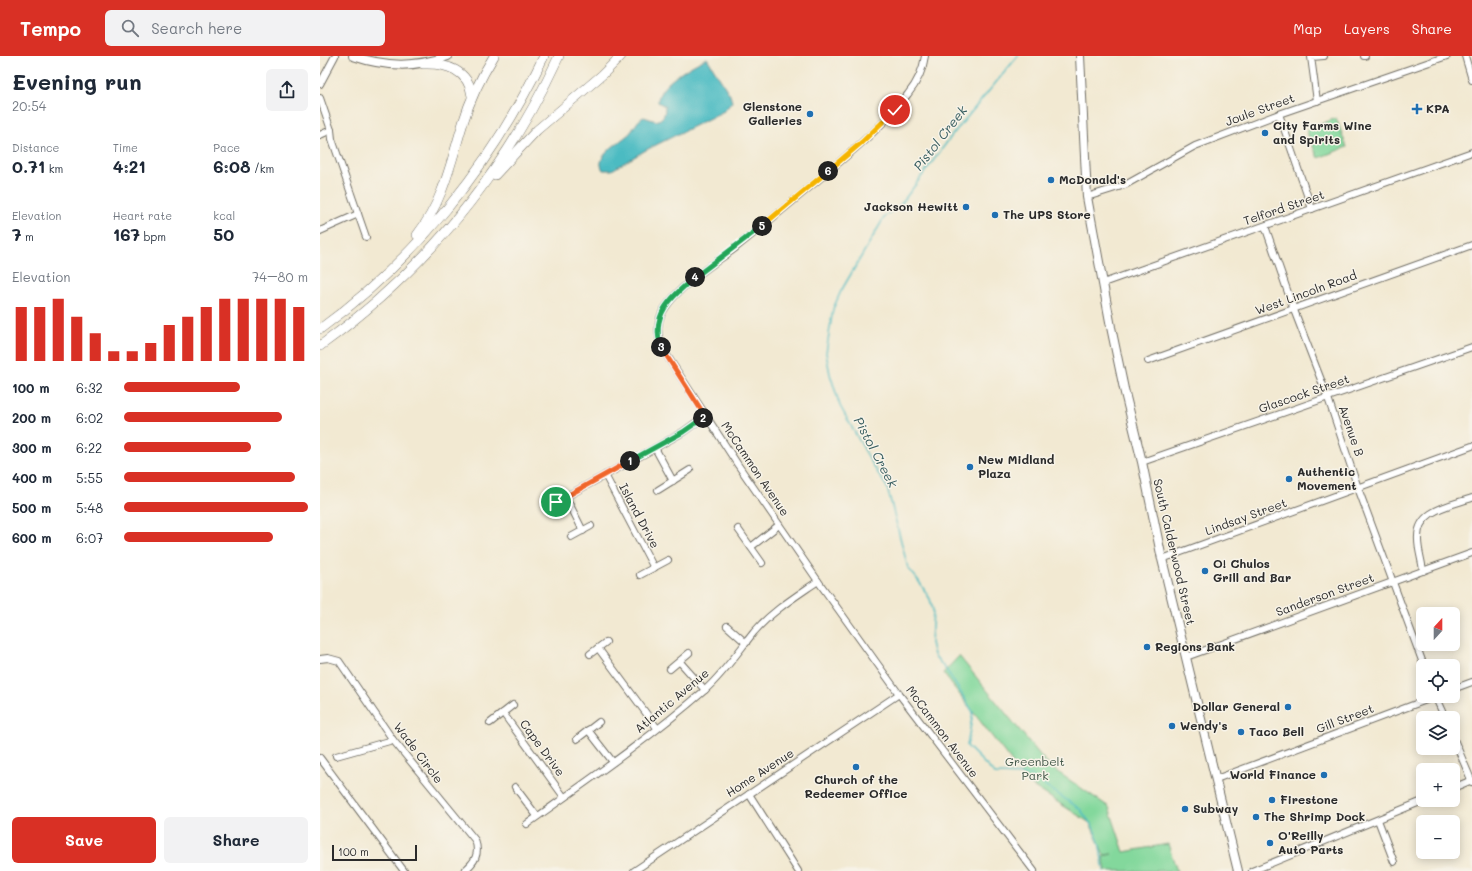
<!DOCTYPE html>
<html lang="en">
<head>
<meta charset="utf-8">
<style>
	body { margin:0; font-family:Mali,sans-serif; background:#f2f2f3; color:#1f2937; height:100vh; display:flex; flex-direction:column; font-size:15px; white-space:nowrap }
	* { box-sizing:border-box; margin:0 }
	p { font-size:13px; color:#747a83 }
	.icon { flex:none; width:22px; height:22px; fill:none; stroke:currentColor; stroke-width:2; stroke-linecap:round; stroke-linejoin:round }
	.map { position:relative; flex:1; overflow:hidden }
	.side { display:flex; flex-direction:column; background:#fff; width:320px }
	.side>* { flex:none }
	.needle { width:26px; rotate:21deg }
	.controls { position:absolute; left:1096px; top:551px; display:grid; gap:8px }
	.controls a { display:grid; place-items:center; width:44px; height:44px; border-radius:6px; background:#fff; box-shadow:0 2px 10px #0003; font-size:20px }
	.scale { position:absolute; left:12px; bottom:10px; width:85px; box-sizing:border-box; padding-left:4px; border:2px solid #2b2b2b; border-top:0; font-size:11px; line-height:14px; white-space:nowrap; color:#2b2b2b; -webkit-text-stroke:3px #f7f3e8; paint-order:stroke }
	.pin { position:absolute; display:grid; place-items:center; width:34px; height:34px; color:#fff; margin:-17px; border:2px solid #fff; border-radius:50%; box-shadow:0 1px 4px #0007 }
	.km { position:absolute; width:20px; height:20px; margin:-10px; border-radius:50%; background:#222; color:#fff; font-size:11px; line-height:20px; text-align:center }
	.round { display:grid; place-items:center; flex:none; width:42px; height:42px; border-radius:6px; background:#f2f2f3 }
	.headline { display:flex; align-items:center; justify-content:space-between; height:68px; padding:0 12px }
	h1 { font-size:22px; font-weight:700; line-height:30px }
	.stats { display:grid; grid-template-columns:repeat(3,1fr); gap:6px; height:68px; padding:4px 12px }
	.stats div { display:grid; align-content:center }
	.stats b { font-size:17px; font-weight:700 }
	.stats small { font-size:11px; font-weight:400 }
	.stats p { font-size:11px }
	.chart { height:112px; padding:8px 12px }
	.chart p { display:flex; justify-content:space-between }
	.chart svg { width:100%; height:72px; margin-top:4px; stroke:#d93025; stroke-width:6 }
	.button { display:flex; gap:8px; margin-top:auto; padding:8px 12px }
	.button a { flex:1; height:46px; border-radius:6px; background:#d93025; color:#fff; font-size:16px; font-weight:700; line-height:46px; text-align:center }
	.button a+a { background:#f2f2f3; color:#1f2937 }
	ul { padding:0 12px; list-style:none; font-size:13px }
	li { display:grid; grid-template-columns:64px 48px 1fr; align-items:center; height:30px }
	li i { height:10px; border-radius:5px; background:#d93025 }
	header { display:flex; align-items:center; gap:24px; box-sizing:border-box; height:56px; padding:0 20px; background:#d93025; color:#fff }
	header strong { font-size:19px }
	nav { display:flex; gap:22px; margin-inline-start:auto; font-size:14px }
	.search { width:280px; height:36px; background:#f2f2f3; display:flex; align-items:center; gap:10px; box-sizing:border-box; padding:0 14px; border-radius:6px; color:#747a83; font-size:15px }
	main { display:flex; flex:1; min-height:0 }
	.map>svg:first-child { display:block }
	.green { fill:#83d89c; stroke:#578264 }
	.water { fill:#4cbbc2; stroke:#3c7376 }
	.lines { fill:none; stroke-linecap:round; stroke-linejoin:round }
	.stream { stroke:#4cbbc2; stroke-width:1.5 }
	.minor-casing { stroke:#716e65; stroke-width:8 }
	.major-casing { stroke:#716e65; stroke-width:10 }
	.highway-casing { stroke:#716e65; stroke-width:10 }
	.minor { stroke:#fff; stroke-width:6 }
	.major { stroke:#fff; stroke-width:8 }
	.highway { stroke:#fff; stroke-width:9 }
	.split-1-casing { stroke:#fff; stroke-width:8 }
	.split-2-casing { stroke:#fff; stroke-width:8 }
	.split-3-casing { stroke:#fff; stroke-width:8 }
	.split-4-casing { stroke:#fff; stroke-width:8 }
	.split-5-casing { stroke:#fff; stroke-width:8 }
	.split-6-casing { stroke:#fff; stroke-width:8 }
	.split-7-casing { stroke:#fff; stroke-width:8 }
	.split-1 { stroke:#f0652b; stroke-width:5 }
	.split-2 { stroke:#22a559; stroke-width:5 }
	.split-3 { stroke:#f0652b; stroke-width:5 }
	.split-4 { stroke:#22a559; stroke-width:5 }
	.split-5 { stroke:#22a559; stroke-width:5 }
	.split-6 { stroke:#f5b400; stroke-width:5 }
	.split-7 { stroke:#f5b400; stroke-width:5 }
	.poi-dot { fill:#1f6fb2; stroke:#f7f3e8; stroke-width:1.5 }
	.labels { text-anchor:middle; stroke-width:3; stroke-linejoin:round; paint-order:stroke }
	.poi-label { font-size:12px; font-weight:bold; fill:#2b2b2b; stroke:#f7f3e8; text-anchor:start }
	.street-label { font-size:12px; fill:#2b2b2b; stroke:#f7f3e8 }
	.park-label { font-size:12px; fill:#415647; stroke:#f7f3e8 }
	.water-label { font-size:13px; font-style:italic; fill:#375d60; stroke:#f7f3e8 }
</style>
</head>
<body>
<header>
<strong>Tempo</strong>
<div class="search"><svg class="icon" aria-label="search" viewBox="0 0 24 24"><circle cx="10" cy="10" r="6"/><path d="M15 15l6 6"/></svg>Search here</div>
<nav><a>Map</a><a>Layers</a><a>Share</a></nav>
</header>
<main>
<section class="side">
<div class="headline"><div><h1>Evening run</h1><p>20:54</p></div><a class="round"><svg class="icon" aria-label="share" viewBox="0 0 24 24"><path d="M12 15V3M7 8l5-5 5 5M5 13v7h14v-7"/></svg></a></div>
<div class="stats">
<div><p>Distance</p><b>0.71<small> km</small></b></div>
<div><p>Time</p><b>4:21</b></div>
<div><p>Pace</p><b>6:08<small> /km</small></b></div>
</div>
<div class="stats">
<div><p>Elevation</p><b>7<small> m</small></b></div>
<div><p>Heart rate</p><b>167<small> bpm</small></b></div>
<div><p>kcal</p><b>50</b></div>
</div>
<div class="chart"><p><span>Elevation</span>74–80 m</p>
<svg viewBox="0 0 160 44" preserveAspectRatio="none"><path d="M5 44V11M15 44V11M25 44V6M35 44V17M45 44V27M55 44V38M65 44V38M75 44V33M85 44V22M95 44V17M105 44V11M115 44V6M125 44V6M135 44V6M145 44V6M155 44V11"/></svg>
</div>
<ul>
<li><b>100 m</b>6:32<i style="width:63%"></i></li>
<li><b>200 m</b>6:02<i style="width:86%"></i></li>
<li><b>300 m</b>6:22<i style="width:69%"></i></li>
<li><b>400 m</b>5:55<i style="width:93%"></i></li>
<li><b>500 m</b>5:48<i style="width:100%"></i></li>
<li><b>600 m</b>6:07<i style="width:81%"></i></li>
</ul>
<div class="button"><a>Save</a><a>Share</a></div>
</section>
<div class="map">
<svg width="1152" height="815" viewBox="0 0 1152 815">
	<rect width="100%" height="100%" fill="#f7f3e8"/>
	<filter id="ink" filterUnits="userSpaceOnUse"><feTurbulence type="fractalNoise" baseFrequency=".025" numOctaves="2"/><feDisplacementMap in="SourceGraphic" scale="8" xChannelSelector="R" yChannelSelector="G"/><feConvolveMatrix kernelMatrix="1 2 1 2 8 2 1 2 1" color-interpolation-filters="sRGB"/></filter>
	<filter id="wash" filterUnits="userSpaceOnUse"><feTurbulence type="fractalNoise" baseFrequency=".012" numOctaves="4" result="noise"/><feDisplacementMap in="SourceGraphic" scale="16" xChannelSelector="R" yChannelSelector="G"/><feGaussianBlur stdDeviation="0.9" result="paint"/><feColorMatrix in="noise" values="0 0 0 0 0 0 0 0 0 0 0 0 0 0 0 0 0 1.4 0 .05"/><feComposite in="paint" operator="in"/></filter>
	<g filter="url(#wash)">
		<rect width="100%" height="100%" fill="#f2e9d2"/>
		<g class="green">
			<polygon points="1016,62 1027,91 998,102 986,74"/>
			<polygon points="639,600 729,710 789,751 804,796 848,788 857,815 786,815 783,800 792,798 784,799 770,767 708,727 623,617"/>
		</g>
		<path class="water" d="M387 2 410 39 412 46 404 55 326 94 292 114H283C273 100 301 86 310 77 315 71 317 64 324 61L336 65C344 62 345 59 345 50L338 46C337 28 373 9 387 2Z"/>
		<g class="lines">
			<polyline class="stream" points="698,0 633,78 581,148 565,160 521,235 513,253 506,297 510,318 520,350 554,411 567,431 588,512 598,524 610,543 613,554 611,587 614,599 627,615 653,656 647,690 675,718 710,719 760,753 773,771 779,786 784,815"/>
		</g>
	</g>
	<g filter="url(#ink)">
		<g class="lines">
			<defs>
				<g id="minor">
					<path d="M605 0C603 14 597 27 588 38 566 67 537 91 510 114 478 141 446 168 414 193 391 210 361 228 345 252 336 265 337 278 342 292L418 409 498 525 579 638 714 815"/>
					<polyline points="1044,0 1045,0"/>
					<polyline points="1145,0 1152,24"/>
					<polyline points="0,28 15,0"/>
					<polyline points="0,42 11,74 12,83 46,181"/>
					<polyline points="997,45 991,1 1004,0"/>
					<polyline points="959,58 992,153"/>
					<polyline points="0,79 11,74"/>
					<polyline points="767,141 805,129 875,90 959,58 1127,0"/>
					<polyline points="945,170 974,254 1008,342 1038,432 1104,610"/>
					<polyline points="0,175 38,158"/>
					<polyline points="783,227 1152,96"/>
					<polyline points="828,305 1152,189"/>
					<polyline points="335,392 353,425"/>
					<polyline points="822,406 1152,291"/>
					<polyline points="285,419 334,512"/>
					<polyline points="338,434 370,414"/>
					<polyline points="246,441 263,475"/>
					<polyline points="236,446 335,392 363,376 385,360"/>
					<polyline points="418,473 442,507"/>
					<polyline points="251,481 271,470"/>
					<polyline points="431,491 459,469"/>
					<polyline points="842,503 1152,390"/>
					<path d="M1103 515C1102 505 1098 494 1098 484 1096 454 1129 450 1152 442"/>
					<polyline points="320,519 348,504"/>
					<polyline points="407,570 426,587"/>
					<polyline points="278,592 337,672"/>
					<polyline points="270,598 286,586"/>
					<polyline points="866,601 1152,497"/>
					<path d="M0 603 8 602 19 605 73 684 155 784C160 798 155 806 144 815"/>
					<polyline points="360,606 385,634"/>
					<polyline points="350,613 369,597"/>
					<polyline points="1133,633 1152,626"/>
					<polyline points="1115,640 1125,662"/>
					<polyline points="183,657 244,741"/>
					<polyline points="170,667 193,649"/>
					<polyline points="268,674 293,706"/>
					<polyline points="1133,681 1152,726"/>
					<polyline points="257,683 279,666"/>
					<polyline points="16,700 73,684"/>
					<polyline points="0,702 84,815"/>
					<polyline points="896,723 1117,640"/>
					<polyline points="195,731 217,760"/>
					<polyline points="1133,732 1152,724"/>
					<polyline points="429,738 478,815"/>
					<polyline points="1058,764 1074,806"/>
					<path d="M207 768C266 726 330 682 385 634 404 617 418 596 434 576 452 555 475 541 498 525"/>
					<polyline points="314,815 579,638"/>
					<polyline points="932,815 1105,744"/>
				</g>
				<g id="major">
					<path d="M33 0C66 11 95 12 128 0"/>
					<polyline points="760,0 767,141 791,271 804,333 822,406 842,503 918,815"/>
				</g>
				<g id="highway">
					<path d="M103 8C126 7 149 14 152 40"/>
					<polyline points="175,119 217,74 282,19 301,0"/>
					<path d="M97 179C123 146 131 106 143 67 150 43 161 21 174 0"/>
					<path d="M0 273C96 203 173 107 224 0"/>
					<path d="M0 290C104 215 185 117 239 0"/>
				</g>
			</defs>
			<use href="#minor" class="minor-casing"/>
			<use href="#major" class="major-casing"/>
			<use href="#highway" class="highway-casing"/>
			<use href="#minor" class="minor"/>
			<use href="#major" class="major"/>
			<use href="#highway" class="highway"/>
		</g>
	</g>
	<g class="lines" filter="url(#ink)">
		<defs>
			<polyline id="split-1" points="236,446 310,405"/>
			<polyline id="split-2" points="310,405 363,376 383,362"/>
			<polyline id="split-3" points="341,291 385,360 383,362"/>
			<path id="split-4" d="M341 291C330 258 352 241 375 221"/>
			<polyline id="split-5" points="375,221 442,170"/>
			<polyline id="split-6" points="442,170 508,115"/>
			<polyline id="split-7" points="508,115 542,86 575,54"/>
		</defs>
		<use href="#split-1" class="split-1-casing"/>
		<use href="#split-2" class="split-2-casing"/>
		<use href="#split-3" class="split-3-casing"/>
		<use href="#split-4" class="split-4-casing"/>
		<use href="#split-5" class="split-5-casing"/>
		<use href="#split-6" class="split-6-casing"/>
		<use href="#split-7" class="split-7-casing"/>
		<use href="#split-1" class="split-1"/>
		<use href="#split-2" class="split-2"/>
		<use href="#split-3" class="split-3"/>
		<use href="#split-4" class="split-4"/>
		<use href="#split-5" class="split-5"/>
		<use href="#split-6" class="split-6"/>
		<use href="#split-7" class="split-7"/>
	</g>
	<g class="poi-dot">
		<path d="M1095 47h4v4h4v4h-4v4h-4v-4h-4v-4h4z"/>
		<circle cx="490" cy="58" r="4"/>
		<circle cx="945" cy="77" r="4"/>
		<circle cx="731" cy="124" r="4"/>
		<circle cx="646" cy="151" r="4"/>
		<circle cx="675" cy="159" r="4"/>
		<circle cx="650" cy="411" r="4"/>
		<circle cx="969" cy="423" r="4"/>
		<circle cx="885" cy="515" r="4"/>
		<circle cx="827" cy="591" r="4"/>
		<circle cx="968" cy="651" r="4"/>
		<circle cx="852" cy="670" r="4"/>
		<circle cx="921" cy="676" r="4"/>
		<circle cx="536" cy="711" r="4"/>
		<circle cx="1004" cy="719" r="4"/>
		<circle cx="952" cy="744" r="4"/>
		<circle cx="865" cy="753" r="4"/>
		<circle cx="936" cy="761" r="4"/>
		<circle cx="950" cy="787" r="4"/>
	</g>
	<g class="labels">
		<g class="poi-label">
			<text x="482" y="55" text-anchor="end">Glenstone<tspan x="482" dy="14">Galleries</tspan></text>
			<text x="1106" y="57">KPA</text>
			<text x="953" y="74">City Farms Wine<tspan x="953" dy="14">and Spirits</tspan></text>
			<text x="739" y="128">McDonald's</text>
			<text x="638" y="155" text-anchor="end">Jackson Hewitt</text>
			<text x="683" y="163">The UPS Store</text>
			<text x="658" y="408">New Midland<tspan x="658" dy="14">Plaza</tspan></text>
			<text x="977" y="420">Authentic<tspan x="977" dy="14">Movement</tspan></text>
			<text x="893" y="512">O! Chulos<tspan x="893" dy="14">Grill and Bar</tspan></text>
			<text x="835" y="595">Regions Bank</text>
			<text x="960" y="655" text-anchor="end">Dollar General</text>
			<text x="860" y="674">Wendy's</text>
			<text x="929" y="680">Taco Bell</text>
			<text x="996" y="723" text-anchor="end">World Finance</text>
			<text x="536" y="728" text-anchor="middle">Church of the<tspan x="536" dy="14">Redeemer Office</tspan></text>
			<text x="960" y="748">Firestone</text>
			<text x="873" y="757">Subway</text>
			<text x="944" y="765">The Shrimp Dock</text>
			<text x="958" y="784">O'Reilly<tspan x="958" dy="14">Auto Parts</tspan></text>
		</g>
		<g class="street-label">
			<text transform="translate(940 54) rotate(-20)" y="4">Joule Street</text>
			<text transform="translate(964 152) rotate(-19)" y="4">Telford Street</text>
			<text transform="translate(986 237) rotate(-20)" y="4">West Lincoln Road</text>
			<text transform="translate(984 338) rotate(-19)" y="4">Glascock Street</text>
			<text transform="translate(1031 375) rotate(71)" y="4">Avenue B</text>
			<text transform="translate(435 413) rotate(56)" y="4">McCammon Avenue</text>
			<text transform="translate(319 460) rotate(62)" y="4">Island Drive</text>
			<text transform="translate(926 461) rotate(-20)" y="4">Lindsay Street</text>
			<text transform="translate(854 496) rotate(77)" y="4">South Calderwood Street</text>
			<text transform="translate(1005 539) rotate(-20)" y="4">Sanderson Street</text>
			<text transform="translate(352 645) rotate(-40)" y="4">Atlantic Avenue</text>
			<text transform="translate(1025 663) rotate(-21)" y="4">Gill Street</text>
			<text transform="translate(622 676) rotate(53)" y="4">McCammon Avenue</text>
			<text transform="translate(222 692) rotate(54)" y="4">Cape Drive</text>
			<text transform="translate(98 697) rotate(53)" y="4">Wade Circle</text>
			<text transform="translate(440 717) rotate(-33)" y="4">Home Avenue</text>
		</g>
		<g class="park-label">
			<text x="715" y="710">Greenbelt<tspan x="715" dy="14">Park</tspan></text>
		</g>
		<g class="water-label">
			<text transform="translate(620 82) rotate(-52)" y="5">Pistol Creek</text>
			<text transform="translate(556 396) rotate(62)" y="5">Pistol Creek</text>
		</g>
	</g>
</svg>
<div class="controls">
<a><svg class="needle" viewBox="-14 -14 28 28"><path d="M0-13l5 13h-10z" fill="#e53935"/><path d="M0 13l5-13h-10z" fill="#747a83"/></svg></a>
<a><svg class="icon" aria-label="locate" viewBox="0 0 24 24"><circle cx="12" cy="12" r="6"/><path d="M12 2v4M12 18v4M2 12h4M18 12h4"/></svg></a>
<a><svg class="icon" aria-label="layers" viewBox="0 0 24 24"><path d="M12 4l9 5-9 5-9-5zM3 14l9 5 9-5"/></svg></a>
<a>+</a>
<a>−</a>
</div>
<div class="scale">100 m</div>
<div class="pin" style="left:236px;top:446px;background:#1e9e55"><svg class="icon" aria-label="arrive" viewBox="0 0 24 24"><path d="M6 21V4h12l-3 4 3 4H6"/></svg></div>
<div class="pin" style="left:575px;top:54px;background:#d93025"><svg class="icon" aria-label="check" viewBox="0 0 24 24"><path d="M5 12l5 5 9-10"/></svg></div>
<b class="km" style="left:310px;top:405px">1</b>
<b class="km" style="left:383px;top:362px">2</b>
<b class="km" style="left:341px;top:291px">3</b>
<b class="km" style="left:375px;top:221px">4</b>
<b class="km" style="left:442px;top:170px">5</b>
<b class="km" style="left:508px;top:115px">6</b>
</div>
</main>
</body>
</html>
